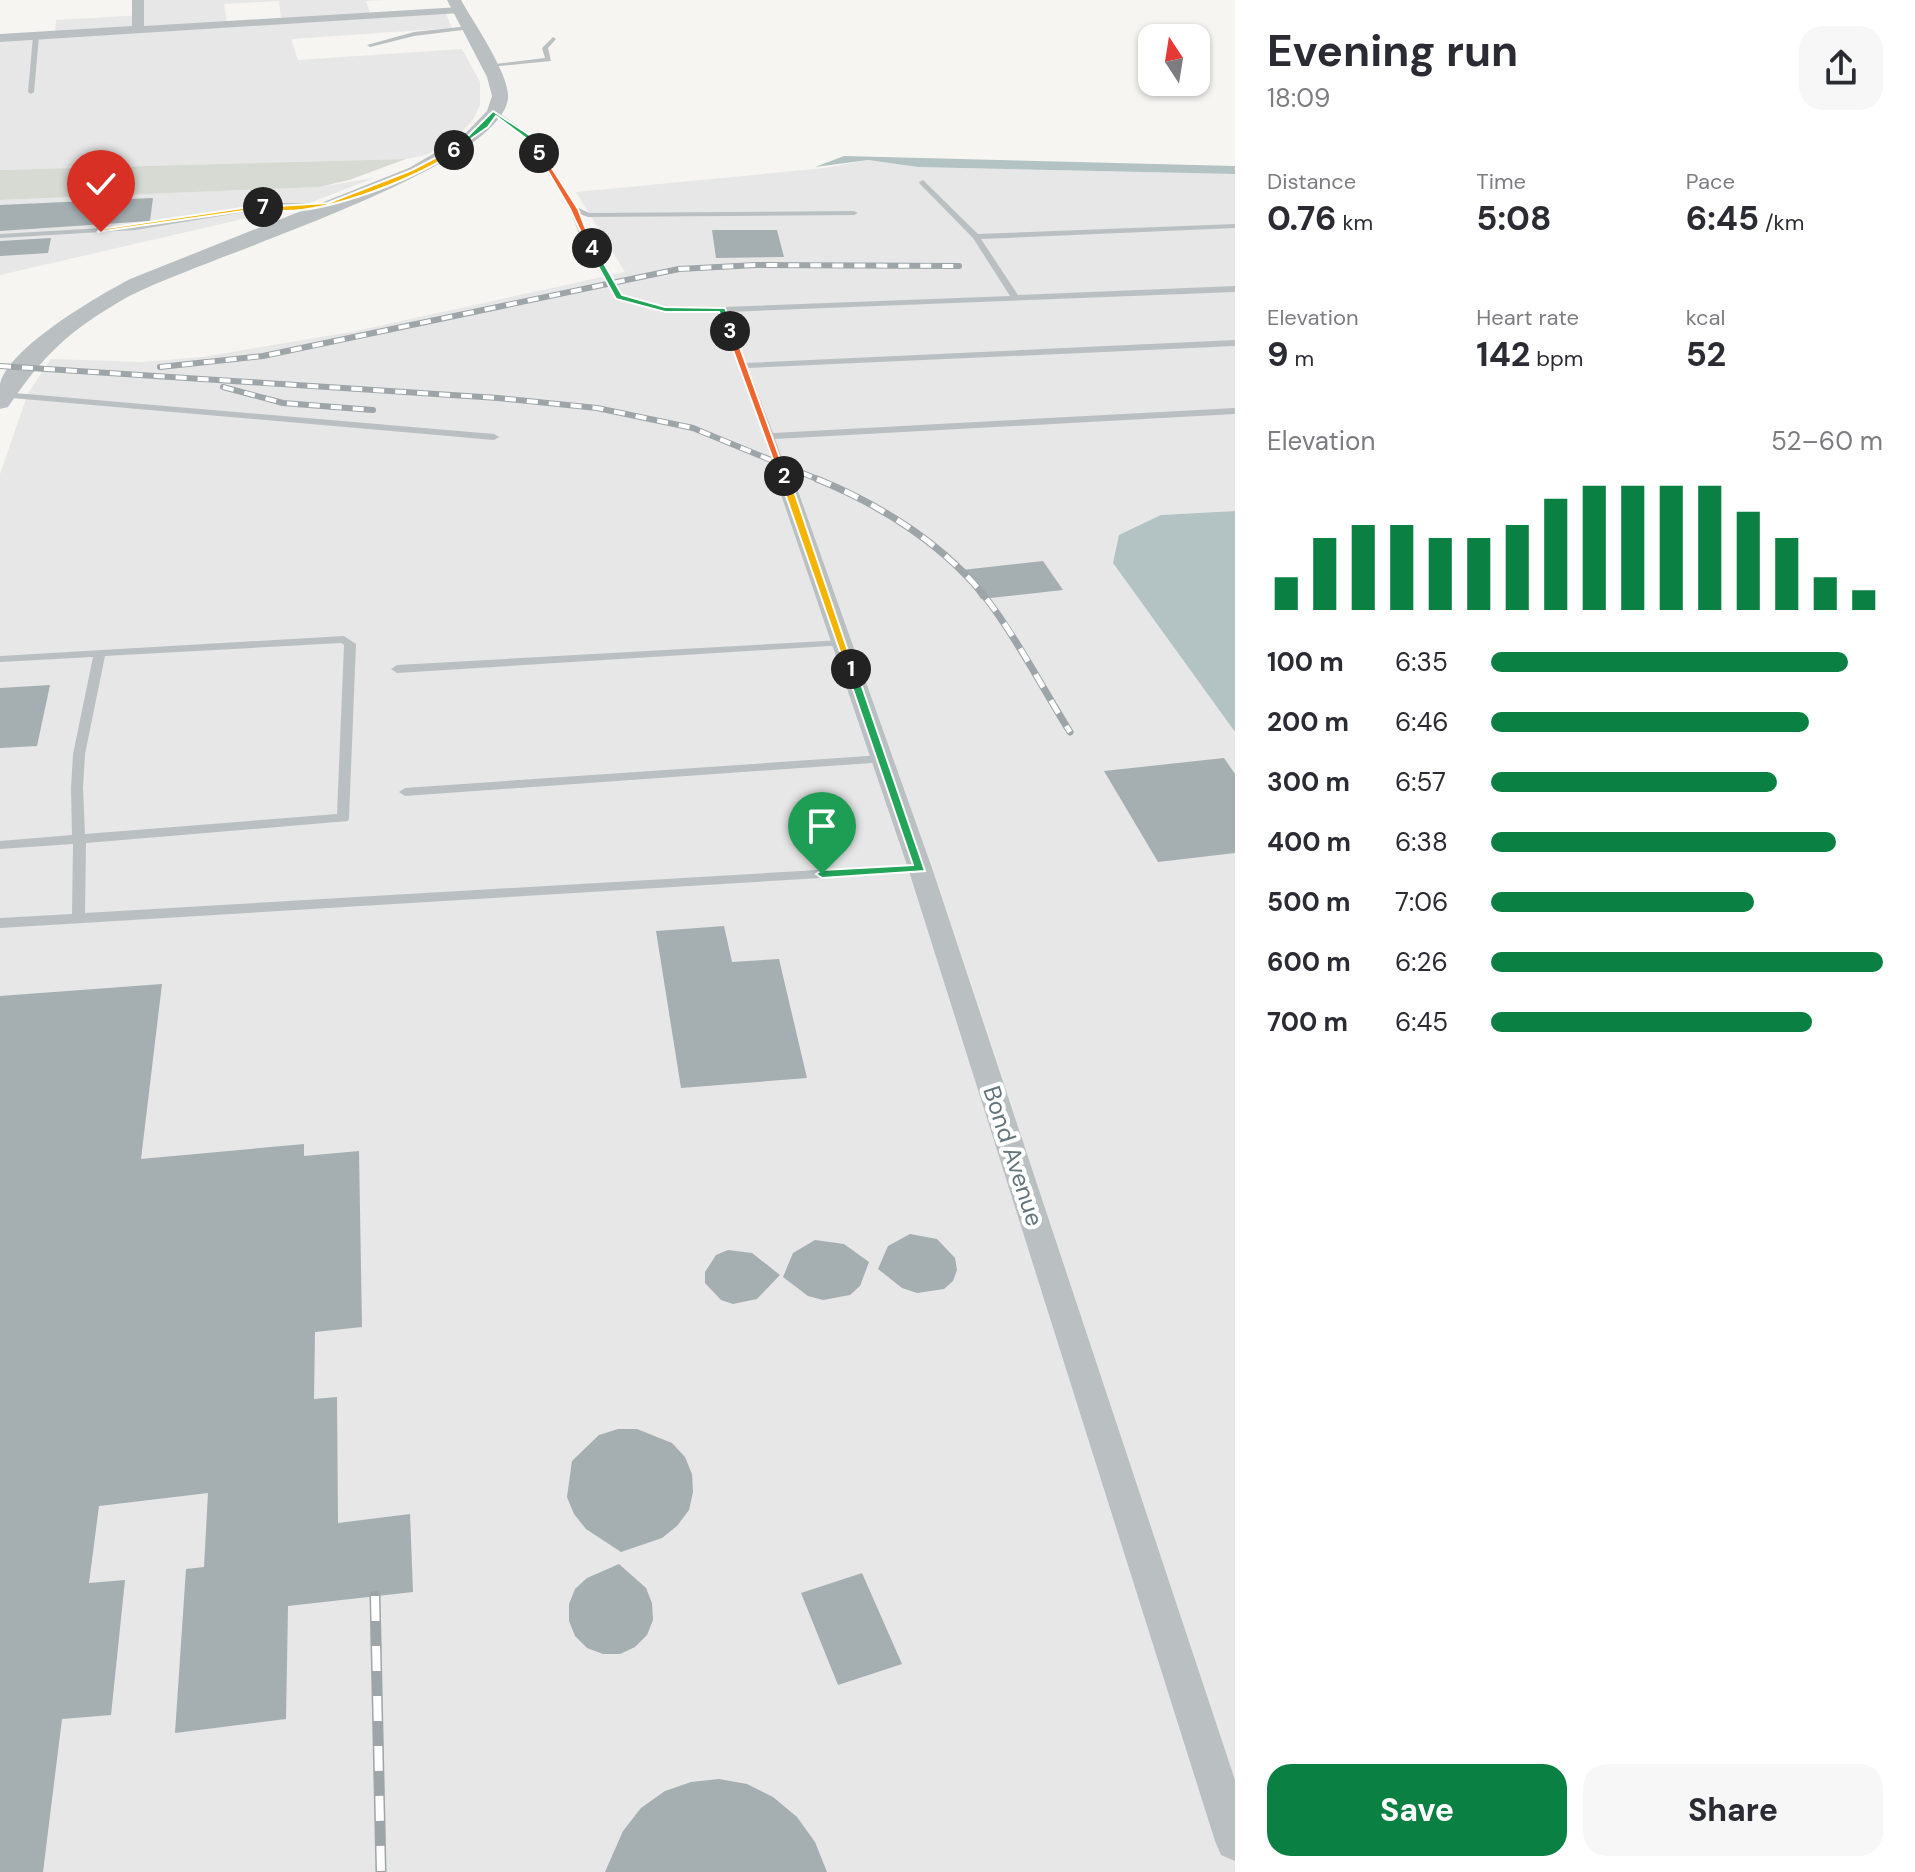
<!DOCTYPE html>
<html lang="en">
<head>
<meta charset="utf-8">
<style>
	body { margin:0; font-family:"DM Sans",sans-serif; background:#f7f7f7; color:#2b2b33; height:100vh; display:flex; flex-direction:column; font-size:30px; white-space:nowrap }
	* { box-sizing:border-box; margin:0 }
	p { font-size:26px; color:#7c7c81 }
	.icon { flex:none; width:44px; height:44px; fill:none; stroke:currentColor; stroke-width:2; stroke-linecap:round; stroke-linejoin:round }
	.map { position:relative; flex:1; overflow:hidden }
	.drawer { display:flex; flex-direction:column; background:#fff; width:680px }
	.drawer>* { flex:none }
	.needle { width:52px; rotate:348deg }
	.controls { position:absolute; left:1138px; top:24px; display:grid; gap:16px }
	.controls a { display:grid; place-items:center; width:72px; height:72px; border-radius:16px; background:#fff; box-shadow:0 2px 6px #0004; font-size:40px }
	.pin { position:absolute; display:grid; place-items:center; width:68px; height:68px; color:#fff; margin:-82px -34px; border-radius:50% 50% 50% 0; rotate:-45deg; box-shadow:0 0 8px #0007 }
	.pin .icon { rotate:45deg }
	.km { position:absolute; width:40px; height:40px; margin:-20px; border-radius:50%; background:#222; color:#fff; font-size:22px; line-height:40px; text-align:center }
	.round { display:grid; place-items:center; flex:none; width:84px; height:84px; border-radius:24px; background:#f7f7f7 }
	.overview { display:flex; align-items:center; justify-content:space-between; height:136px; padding:0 32px }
	h1 { font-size:44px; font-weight:700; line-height:60px }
	.metrics { display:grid; grid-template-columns:repeat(3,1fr); gap:12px; height:136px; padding:8px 32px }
	.metrics div { display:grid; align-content:center }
	.metrics b { font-size:34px; font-weight:700 }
	.metrics small { font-size:22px; font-weight:400 }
	.metrics p { font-size:22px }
	.chart { height:224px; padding:16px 32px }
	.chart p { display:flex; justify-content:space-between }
	.chart svg { width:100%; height:144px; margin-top:8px; stroke:#0b8043; stroke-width:6 }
	.button { display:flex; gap:16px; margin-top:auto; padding:16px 32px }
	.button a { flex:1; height:92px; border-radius:24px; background:#0b8043; color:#fff; font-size:32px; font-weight:700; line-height:92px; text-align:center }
	.button a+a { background:#f7f7f7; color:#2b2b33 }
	ul { padding:0 32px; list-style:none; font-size:26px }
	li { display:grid; grid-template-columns:128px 96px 1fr; align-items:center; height:60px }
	li i { height:20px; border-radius:10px; background:#0b8043 }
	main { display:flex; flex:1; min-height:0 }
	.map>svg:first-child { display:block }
	.built { fill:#e6e7e6; fill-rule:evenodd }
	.green { fill:#d6dad2 }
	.water { fill:#b3c2c3 }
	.building { fill:#a5aeb1 }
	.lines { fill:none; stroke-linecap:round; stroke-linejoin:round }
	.service { fill:#bac0c2; fill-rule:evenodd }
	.minor { fill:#bac0c2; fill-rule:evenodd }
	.tertiary { fill:#bac0c2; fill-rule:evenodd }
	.rail-far2-casing { stroke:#9da5a8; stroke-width:6 }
	.rail-far1-casing { stroke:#9da5a8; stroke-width:7 }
	.rail-casing { stroke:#9da5a8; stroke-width:11 }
	.rail-far2 { stroke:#fff; stroke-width:4; stroke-dasharray:11; stroke-linecap:butt }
	.rail-far1 { stroke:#fff; stroke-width:5; stroke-dasharray:15; stroke-linecap:butt }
	.rail { stroke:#fff; stroke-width:8; stroke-dasharray:25; stroke-linecap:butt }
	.split-1 { fill:#22a559; stroke:#fff; stroke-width:2 }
	.split-2 { fill:#f5b400; stroke:#fff; stroke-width:2 }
	.split-3 { fill:#f0652b; stroke:#fff; stroke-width:2 }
	.split-4 { fill:#22a559; stroke:#fff; stroke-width:2 }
	.split-5 { fill:#f0652b; stroke:#fff; stroke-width:2 }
	.split-6 { fill:#22a559; stroke:#fff; stroke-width:2 }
	.split-7 { fill:#f5b400; stroke:#fff; stroke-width:2 }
	.split-8 { fill:#f5b400; stroke:#fff; stroke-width:2 }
	.labels { text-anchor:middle; stroke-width:8; stroke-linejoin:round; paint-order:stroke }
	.street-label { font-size:24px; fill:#63757b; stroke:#fff }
</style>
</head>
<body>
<main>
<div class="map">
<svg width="1235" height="1872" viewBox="0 0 1235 1872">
	<rect width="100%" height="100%" fill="#f6f5f2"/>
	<g class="built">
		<path d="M144 0H384L366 1 370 13 444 9 452 28 291 39 298 60 462 49 480 82V105L473 120 454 139 426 155 406 159 0 170V36L55 33 56 20 144 15ZM279 1 281 18 227 22 224 4Z"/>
		<polygon points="868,160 918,167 1235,174 1235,511 1161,515 1113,563 1235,732 1235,1872 0,1872 0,474 28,393 51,359 141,362 202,357 351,332 625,272 576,192 825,168"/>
		<polygon points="374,178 260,222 247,218 0,275 0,200 319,187"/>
	</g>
	<polygon class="green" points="406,159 349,180 319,187 0,200 0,170"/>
	<g class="water">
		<polygon points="844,156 1235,166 1235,174 918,167 868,160 815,167"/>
		<polygon points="1235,511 1235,732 1113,563 1119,535 1161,515"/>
	</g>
	<g class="building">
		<polygon points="153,198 150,221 0,231 0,205"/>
		<polygon points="712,230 777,230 784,257 716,258"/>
		<polygon points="51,238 48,253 0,256 0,241"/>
		<polygon points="1043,561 1063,590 981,599 962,570"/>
		<polygon points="50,685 37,746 0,748 0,688"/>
		<polygon points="1224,758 1235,774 1235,853 1158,862 1104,771"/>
		<polygon points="724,926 732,962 779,959 807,1078 681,1088 656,931"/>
		<polygon points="162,984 141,1159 304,1144 304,1156 359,1151 362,1327 315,1332 314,1399 337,1397 338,1523 410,1514 413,1592 288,1606 286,1719 175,1733 186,1569 204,1567 208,1493 99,1506 89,1583 125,1580 111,1715 62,1719 43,1872 0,1872 0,996"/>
		<polygon points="910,1234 937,1239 955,1258 957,1270 953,1281 944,1289 917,1293 902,1288 878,1269 888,1246"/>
		<polygon points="815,1240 844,1244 869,1262 860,1286 850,1295 823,1300 808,1296 783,1277 793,1253"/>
		<polygon points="728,1250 752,1253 780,1275 757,1299 733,1304 721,1300 705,1283 705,1272 716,1255"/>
		<polygon points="618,1429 637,1429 672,1443 685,1457 692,1474 693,1492 689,1510 677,1526 662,1538 621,1552 586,1529 574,1514 567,1497 572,1461 599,1435"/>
		<polygon points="619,1564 646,1588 652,1603 653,1620 647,1635 635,1647 620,1654 603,1654 587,1648 575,1636 569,1621 569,1604 575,1589 587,1578"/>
		<polygon points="862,1573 902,1664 838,1685 801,1593"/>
		<polygon points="719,1779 747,1784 773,1797 797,1817 815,1842 827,1872 605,1872 623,1831 641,1808 665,1791 691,1782"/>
	</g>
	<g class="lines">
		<g class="service">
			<polygon points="469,26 471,29 414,36 370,47 367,45 414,32"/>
			<polygon points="36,34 39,36 34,92 31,94 28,92 33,36"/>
			<polygon points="553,37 556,39 548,48 551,61 489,67 486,65 545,58 542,48"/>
			<polygon points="493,112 497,112 534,137 577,207 589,213 854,211 858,213 854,215 588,217 580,214 586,231 622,295 665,307 722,307 1010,296 973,238 920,184 919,182 923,180 978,234 1235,224 1235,228 981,239 1018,295 1235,286 1235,292 727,312 746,363 1235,340 1235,346 748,368 773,433 1235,408 1235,414 775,439 788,474 779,476 719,313 665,313 616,299 578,231 570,209 528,140 493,114"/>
			<polygon points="276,203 329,203 333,205 329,207 276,207 135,230 0,238 0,234 135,226"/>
			<polygon points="3,392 494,434 499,437 494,440 0,397 0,393"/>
			<path d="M344 636 356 644 349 818 348 821 86 843 85 913 920 864 927 868 920 872 0 928V918L72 914 73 844 0 849V841L72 835 71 788 73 754 93 657 0 662V656ZM341 643 344 645 337 814 85 834 83 788 85 754 105 656Z"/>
			<polygon points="842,640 846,641 846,645 397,673 391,669 397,665"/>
			<polygon points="882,755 888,759 886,762 405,796 399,792 405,788"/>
		</g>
		<g class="minor">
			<polygon points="132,0 144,0 144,26 460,7 466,10 460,13 0,42 0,34 132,26"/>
			<polygon points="783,468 792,474 932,868 1235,1780 1235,1861 1221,1855 1215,1841 908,868 774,474"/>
		</g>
		<path class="tertiary" d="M447 0H461C473 22 511 76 508 99 497 172 193 260 124 299 69 331 44 354 8 407L0 409C0 401 0 391 0 384 9 347 98 296 130 279L409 168 462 137 487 111 492 96 487 77Z"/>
		<defs>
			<g id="rail-far2">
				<polyline points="0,366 498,398 597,408 693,428 822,481"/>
				<polyline points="160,367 263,356 679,269 756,265 959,266"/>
				<polyline points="223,387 283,403 373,410"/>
			</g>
			<path id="rail-far1" d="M817 479C881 505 947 546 989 602 1019 642 1043 689 1070 732"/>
			<polyline id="rail" points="375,1596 381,1872"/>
		</defs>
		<use href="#rail-far2" class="rail-far2-casing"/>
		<use href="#rail-far1" class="rail-far1-casing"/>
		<use href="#rail" class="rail-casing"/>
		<use href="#rail-far2" class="rail-far2"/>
		<use href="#rail-far1" class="rail-far1"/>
		<use href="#rail" class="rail"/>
	</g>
	<polygon class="split-1" points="851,666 856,669 925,871 822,878 816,874 822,870 913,865 846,669"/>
	<polygon class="split-2" points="784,474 789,476 855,672 846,669 779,476"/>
	<polygon class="split-3" points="730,329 734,331 787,478 779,476 726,331"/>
	<polygon class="split-4" points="594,246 622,295 665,307 725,308 734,331 727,333 719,312 665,312 616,299 588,248"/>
	<polygon class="split-5" points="536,151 541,151 578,209 594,250 588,248 570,209"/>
	<polygon class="split-6" points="493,111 534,138 541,154 536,154 528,140 496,116 488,127 452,152"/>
	<path class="split-7" d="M452 149 458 150C419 178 305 225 259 207L328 203 412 170Z"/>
	<polygon class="split-8" points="263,205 265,208 97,232 101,229"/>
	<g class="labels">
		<g class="street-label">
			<text transform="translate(1013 1156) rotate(72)" y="8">Bond Avenue</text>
		</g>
	</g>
</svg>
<div class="controls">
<a><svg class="needle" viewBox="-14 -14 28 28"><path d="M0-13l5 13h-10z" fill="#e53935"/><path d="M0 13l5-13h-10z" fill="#7c7c81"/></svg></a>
</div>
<div class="pin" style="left:822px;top:874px;background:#1e9e55"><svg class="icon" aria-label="arrive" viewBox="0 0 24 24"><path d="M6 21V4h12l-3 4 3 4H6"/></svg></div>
<div class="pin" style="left:101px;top:232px;background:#d93025"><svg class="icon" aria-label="check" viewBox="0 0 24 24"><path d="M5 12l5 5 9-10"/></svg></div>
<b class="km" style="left:851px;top:669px">1</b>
<b class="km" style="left:784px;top:476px">2</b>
<b class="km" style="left:730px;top:331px">3</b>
<b class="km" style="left:592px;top:248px">4</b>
<b class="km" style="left:539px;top:153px">5</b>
<b class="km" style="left:454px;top:150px">6</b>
<b class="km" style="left:263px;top:207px">7</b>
</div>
<section class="drawer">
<div class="overview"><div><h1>Evening run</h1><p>18:09</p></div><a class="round"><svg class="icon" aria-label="share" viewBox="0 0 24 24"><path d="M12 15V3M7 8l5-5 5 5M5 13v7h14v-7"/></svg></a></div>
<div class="metrics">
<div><p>Distance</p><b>0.76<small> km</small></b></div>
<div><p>Time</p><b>5:08</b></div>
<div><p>Pace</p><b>6:45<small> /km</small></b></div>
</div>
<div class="metrics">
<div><p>Elevation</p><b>9<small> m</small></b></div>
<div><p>Heart rate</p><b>142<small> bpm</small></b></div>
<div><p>kcal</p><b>52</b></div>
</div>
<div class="chart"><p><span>Elevation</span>52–60 m</p>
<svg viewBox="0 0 160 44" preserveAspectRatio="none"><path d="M5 44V34M15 44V22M25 44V18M35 44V18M45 44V22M55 44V22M65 44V18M75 44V10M85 44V6M95 44V6M105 44V6M115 44V6M125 44V14M135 44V22M145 44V34M155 44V38"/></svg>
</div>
<ul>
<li><b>100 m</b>6:35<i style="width:91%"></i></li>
<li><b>200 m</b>6:46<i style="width:81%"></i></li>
<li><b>300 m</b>6:57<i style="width:73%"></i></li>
<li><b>400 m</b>6:38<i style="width:88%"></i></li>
<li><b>500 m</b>7:06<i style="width:67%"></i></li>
<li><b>600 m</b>6:26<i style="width:100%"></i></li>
<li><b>700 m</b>6:45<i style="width:82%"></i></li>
</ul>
<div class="button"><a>Save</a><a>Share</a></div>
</section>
</main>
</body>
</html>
